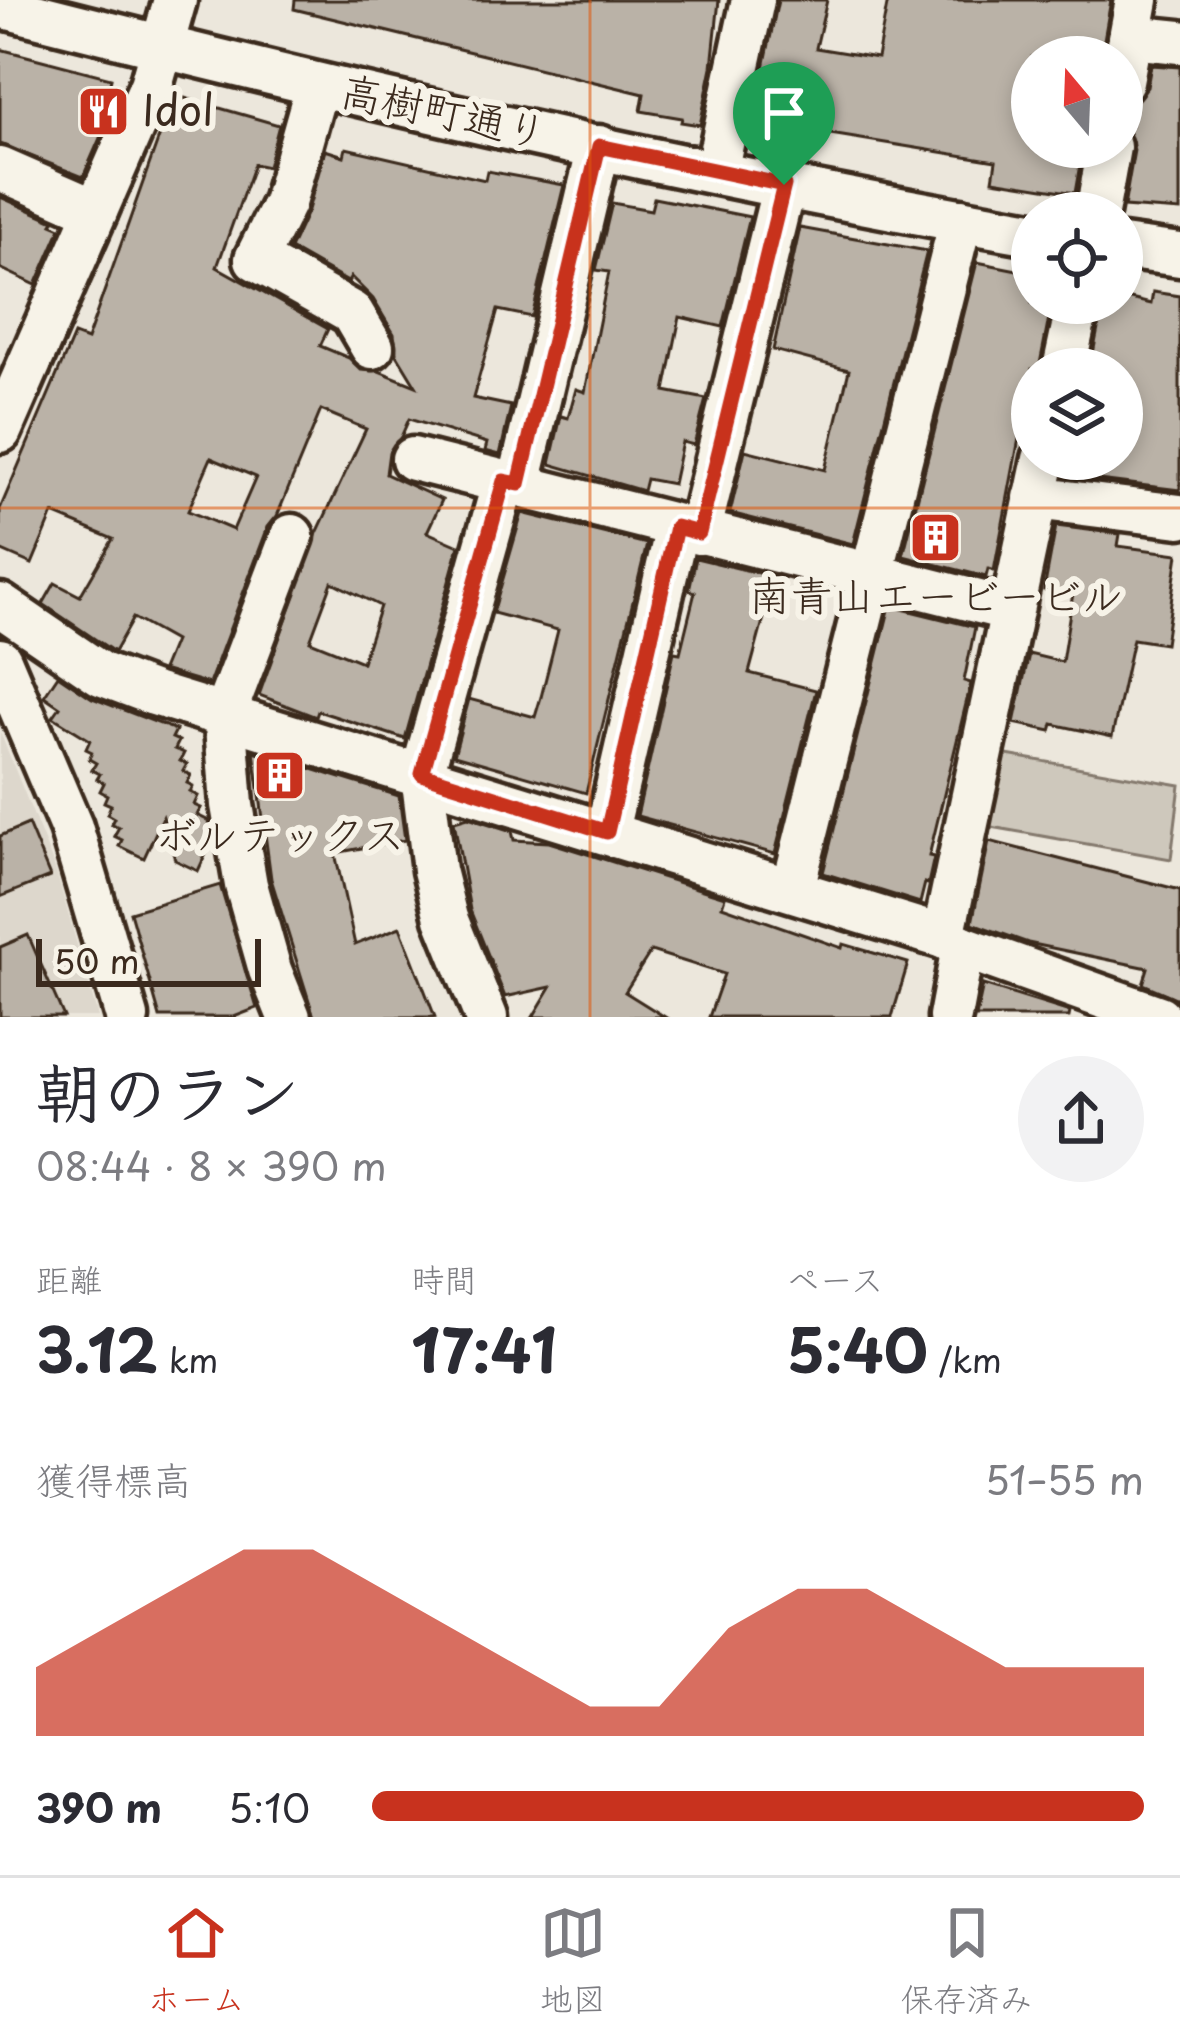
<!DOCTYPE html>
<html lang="ja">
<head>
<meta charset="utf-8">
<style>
	body { margin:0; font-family:"Playpen Sans","Klee One",sans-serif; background:#f2f2f3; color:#2b2b33; height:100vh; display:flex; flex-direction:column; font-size:45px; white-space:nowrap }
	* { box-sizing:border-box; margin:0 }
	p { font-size:39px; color:#7c7c81 }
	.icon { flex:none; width:66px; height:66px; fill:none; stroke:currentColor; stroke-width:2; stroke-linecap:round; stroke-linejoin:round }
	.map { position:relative; height:1017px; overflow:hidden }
	.sheet { display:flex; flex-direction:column; background:#fff; flex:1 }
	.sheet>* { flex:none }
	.needle { width:78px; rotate:341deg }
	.controls { position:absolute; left:1011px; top:36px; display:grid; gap:24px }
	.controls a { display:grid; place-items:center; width:132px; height:132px; border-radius:50%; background:#fff; box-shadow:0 6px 18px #0003; font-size:60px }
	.scale { position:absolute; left:36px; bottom:30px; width:225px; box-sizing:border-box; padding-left:12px; border:6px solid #3b2a1e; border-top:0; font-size:33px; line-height:42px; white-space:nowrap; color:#3b2a1e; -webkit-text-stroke:9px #f7f3e8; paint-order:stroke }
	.pin { position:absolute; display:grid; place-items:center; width:102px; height:102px; color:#fff; margin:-123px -51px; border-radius:50% 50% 50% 0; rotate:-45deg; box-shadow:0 0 12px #0007 }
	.pin .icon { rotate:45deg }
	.round { display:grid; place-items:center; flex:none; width:126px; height:126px; border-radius:63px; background:#f2f2f3 }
	.headline { display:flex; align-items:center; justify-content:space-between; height:204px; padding:0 36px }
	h1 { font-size:66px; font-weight:700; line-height:90px }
	.metrics { display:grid; grid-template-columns:repeat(3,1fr); gap:18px; height:204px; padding:12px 36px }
	.metrics div { display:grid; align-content:center }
	.metrics b { font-size:60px; font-weight:700 }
	.metrics small { font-size:33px; font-weight:400 }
	.metrics p { font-size:33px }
	.chart { height:336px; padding:24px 36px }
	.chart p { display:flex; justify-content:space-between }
	.chart svg { width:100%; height:216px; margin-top:12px; fill:#c8321e; opacity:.7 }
	ul { padding:0 36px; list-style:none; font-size:39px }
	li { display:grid; grid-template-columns:192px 144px 1fr; align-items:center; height:90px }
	li i { height:30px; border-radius:15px; background:#c8321e }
	.dock { display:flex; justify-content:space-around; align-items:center; height:168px; border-top:3px solid #e1e1e2; background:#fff; font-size:33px; color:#7c7c81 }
	.dock a { display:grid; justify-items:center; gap:6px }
	.dock .active { color:#c8321e }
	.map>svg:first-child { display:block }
	.built { fill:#ddd7cc }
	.green { fill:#cec8bc; stroke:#84796d; stroke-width:3 }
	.building { fill:#bab2a7; stroke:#3b2a1e; stroke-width:3; fill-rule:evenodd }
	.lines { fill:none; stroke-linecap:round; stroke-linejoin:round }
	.minor-casing { stroke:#3b2a1e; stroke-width:51 }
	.minor { stroke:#f7f3e8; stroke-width:42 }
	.route-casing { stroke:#fff; stroke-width:24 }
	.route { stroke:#c8321e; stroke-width:15 }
	.grid { fill:none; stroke:#df570d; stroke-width:3; stroke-opacity:0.55 }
	.labels { text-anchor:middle; stroke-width:12; stroke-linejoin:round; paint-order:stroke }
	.poi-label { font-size:42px; fill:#3b2a1e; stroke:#f7f3e8 }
	.street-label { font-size:42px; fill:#3b2a1e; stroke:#f7f3e8 }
</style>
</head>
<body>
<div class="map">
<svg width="1180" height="1017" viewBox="0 0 1180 1017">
	<rect width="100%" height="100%" fill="#ece7dc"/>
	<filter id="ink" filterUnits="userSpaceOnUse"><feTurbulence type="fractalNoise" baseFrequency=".00833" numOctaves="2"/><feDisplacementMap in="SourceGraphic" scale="24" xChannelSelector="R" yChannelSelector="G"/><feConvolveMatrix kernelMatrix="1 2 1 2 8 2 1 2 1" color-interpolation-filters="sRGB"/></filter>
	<g filter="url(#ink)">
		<polygon class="built" points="0,732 56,871 98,1017 0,1017"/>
		<polygon class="green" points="1001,754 1180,785 1171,859 986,826"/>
		<g class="building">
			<polygon points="295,0 719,0 712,67 700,125 681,122 682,118 641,111 644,94 294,9"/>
			<polygon points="778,0 827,0 816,48 877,58 888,0 1111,0 1101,57 1032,57 1032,147 1083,147 1075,193 993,180 996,161 818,132 816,145 750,136"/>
			<polygon points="0,49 111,78 103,114 110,115 83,177 0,144"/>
			<polygon points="1151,65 1180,67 1180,211 1124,207 1134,150 1126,124 1131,125 1134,103 1147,87"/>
			<path d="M174 95 279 125 268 167 254 164 217 267 328 329 320 346 349 358 361 370 379 371 416 386 396 353 394 334 373 299 351 277 348 282 290 249 308 210 325 150 344 156 346 148 485 180 487 171 564 185 532 317 498 310 473 398 511 406 500 455 485 451 487 443 409 419 401 437 389 452 386 474 442 500 427 532 459 546 405 739 318 711 316 717 259 695 317 533 366 429 321 410 277 516 268 527 209 684 162 670 174 641 133 618 114 652 43 604 55 583 80 596 113 539 53 514 32 564 0 550V509L74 335 87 340ZM211 458 256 477 233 530 188 511ZM332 582 380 606 362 662 310 641Z"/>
			<polygon points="0,197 54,221 52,224 61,228 36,285 0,268"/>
			<polygon points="654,198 750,217 723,327 680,317 665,391 706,399 694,445 682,442 673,484 646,479 643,491 550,464 561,416 568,418 576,389 585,392 609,272 596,270 612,203 651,210"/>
			<polygon points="800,228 927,251 853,544 730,513 745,450 825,470 849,370 773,350"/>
			<polygon points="977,262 1032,273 1032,303 1052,303 1039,369 1032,369 1032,401 1024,434 1020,433 994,571 988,569 986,577 903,556"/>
			<polygon points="1153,292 1180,296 1180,490 1066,476 1069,459 1122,459 1122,369 1090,369 1103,303 1122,303 1122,297 1151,304"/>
			<polygon points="522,513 647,544 586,793 454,755 469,699 535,717 541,697 558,630 493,613"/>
			<polygon points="1056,526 1120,534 1118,546 1178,554 1165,644 1133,639 1112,737 1053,724 1051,731 1014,723 1029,654 1062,662 1073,593 1044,590"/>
			<polygon points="696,558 775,577 749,673 816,690 775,854 637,816 674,652 680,653 695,592 689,590"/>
			<polygon points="890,606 975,627 964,681 971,683 929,856 934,857 928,884 925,883 920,903 823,873"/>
			<polygon points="58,675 92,698 176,730 172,738 179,741 175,749 184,753 180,761 187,764 183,771 191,775 187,783 193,786 190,792 198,796 194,805 201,808 197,815 209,821 212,841 198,871 175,860 163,817 144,858 119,846 122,840 114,836 119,827 111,824 114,818 107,814 111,805 104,802 107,795 100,791 104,783 97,779 100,774 92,770 96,763 89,759 92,752 86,749 90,740 53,717 60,707 44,696"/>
			<polygon points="254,751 399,796 405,840 335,853 355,945 400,927 435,1017 314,1017 271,879"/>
			<polygon points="468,817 512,831 514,840 549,842 725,897 722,906 842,948 843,944 908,963 892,1017 709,1017 724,974 651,951 625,992 665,1017 533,1017 551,987 505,997 470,910 454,821"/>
			<polygon points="28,824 50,877 0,897 0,836"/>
			<polygon points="989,841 1180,890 1180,1000 1143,984 1148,968 1028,943 972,923"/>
			<polygon points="220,885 257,1008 234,1017 160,1017 130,912"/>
			<polygon points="28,935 64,1017 0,1017 0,947"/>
			<polygon points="983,985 1070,1012 1069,1017 976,1017"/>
		</g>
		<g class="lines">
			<defs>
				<g id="minor">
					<path d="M0 6C341 93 685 173 1032 233"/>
					<polyline points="1131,37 1180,42"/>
					<polyline points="1122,81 1137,0"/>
					<polyline points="317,85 284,203 256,259 352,313 372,347"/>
					<polyline points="0,169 96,211"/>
					<polyline points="716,172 753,0"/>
					<polyline points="1097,213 1109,147"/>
					<polyline points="1122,247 1180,255"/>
					<polyline points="1064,369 1078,303"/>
					<polyline points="0,431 151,85 175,0"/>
					<polyline points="413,459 1011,610"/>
					<polyline points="519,484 599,147"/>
					<polyline points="1035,498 1180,516"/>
					<polyline points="699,533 784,185"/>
					<polyline points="0,605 101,674 154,694 943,937 963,947 1159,1017"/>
					<polyline points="0,660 71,827 127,1017"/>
					<polyline points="607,831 677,527"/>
					<polyline points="793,888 961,220"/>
					<polyline points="943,937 1044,459"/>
					<polyline points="289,1017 270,970 246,885 232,805 225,713 292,536"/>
					<polyline points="486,1017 446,918 434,870 422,774 504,481"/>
					<polyline points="950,1017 963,947"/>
				</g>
			</defs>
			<use href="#minor" class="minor-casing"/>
			<use href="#minor" class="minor"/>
		</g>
	</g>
	<g class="lines" filter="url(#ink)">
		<defs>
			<polygon id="route" points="599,146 784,185 699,533 676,527 607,832 422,774 504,481 519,484"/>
		</defs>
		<use href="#route" class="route-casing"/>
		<use href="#route" class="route"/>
	</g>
	<path class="grid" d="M590 0V1017M0 508H1180"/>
	<defs>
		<symbol id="restaurant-square" viewBox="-11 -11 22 22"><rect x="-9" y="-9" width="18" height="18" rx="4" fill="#c8321e" stroke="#f7f3e8"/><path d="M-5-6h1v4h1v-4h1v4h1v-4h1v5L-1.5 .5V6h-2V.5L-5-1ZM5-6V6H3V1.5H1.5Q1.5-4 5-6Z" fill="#fff"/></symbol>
		<symbol id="building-square" viewBox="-11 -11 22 22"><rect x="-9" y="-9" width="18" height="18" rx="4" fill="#c8321e" stroke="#f7f3e8"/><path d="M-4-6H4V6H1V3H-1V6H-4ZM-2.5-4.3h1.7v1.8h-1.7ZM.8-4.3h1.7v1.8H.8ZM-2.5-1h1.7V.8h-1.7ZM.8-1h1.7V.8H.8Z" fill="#fff"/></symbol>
	</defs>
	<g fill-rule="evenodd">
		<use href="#restaurant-square" x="74" y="82" width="59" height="59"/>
		<use href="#building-square" x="906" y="508" width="59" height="59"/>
		<use href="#building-square" x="250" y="746" width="59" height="59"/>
	</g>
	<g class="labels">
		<g class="poi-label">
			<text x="142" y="126" text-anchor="start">Idol</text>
			<text x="936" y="611">南青山エービービル</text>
			<text x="280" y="850">ボルテックス</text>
		</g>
		<g class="street-label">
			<text transform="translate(444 112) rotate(12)" y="15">高樹町通り</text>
		</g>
	</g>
</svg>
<div class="controls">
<a><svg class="needle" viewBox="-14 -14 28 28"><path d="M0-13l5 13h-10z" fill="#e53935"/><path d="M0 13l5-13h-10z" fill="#7c7c81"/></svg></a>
<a><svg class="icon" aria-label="locate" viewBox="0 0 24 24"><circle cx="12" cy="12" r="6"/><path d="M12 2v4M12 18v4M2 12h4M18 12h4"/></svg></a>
<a><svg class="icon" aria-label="layers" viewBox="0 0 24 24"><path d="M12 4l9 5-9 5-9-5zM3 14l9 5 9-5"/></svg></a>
</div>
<div class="scale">50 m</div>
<div class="pin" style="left:784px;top:185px;background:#1e9e55"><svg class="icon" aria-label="arrive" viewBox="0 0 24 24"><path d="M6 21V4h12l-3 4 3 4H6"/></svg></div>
</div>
<section class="sheet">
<div class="headline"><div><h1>朝のラン</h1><p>08:44 · 8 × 390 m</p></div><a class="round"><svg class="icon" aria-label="share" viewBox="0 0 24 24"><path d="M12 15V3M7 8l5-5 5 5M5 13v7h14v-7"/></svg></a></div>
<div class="metrics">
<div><p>距離</p><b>3.12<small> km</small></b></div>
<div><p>時間</p><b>17:41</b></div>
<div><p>ペース</p><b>5:40<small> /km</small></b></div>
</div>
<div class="chart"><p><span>獲得標高</span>51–55 m</p>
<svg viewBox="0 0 160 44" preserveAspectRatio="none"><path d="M0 44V30L10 22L20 14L30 6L40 6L50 14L60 22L70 30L80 38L90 38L100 22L110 14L120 14L130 22L140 30L150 30L160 30V44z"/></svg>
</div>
<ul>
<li><b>390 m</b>5:10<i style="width:100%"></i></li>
</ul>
</section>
<nav class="dock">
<a class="active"><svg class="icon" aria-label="home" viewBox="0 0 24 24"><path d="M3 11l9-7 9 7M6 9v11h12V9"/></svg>ホーム</a>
<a><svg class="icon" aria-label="map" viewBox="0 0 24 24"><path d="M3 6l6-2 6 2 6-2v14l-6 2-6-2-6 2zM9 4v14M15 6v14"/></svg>地図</a>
<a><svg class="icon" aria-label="saved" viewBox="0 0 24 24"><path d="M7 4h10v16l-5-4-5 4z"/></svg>保存済み</a>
</nav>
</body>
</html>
